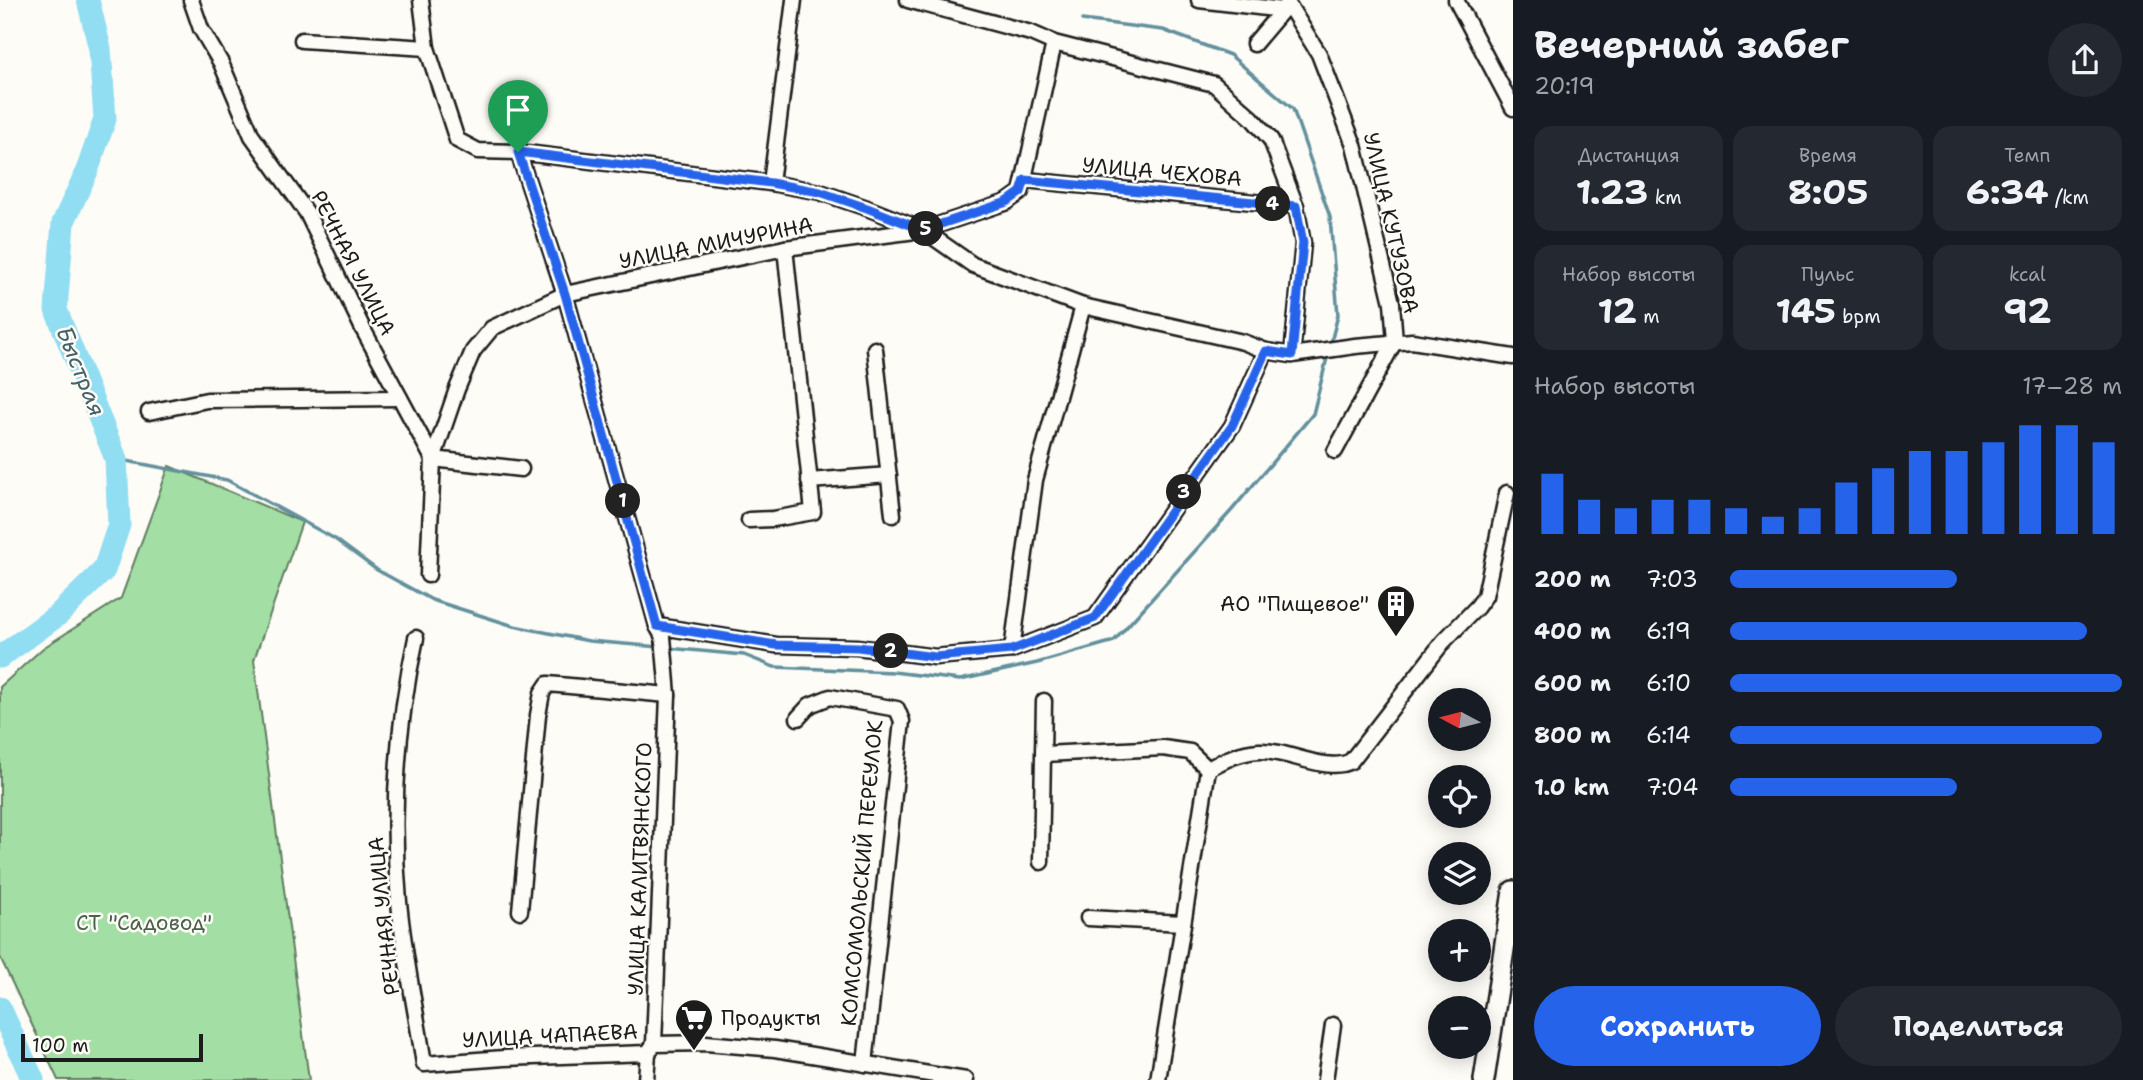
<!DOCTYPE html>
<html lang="ru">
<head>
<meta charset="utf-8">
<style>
	body { margin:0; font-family:"Shantell Sans",sans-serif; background:#242831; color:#f1f3f6; height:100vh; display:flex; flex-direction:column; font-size:26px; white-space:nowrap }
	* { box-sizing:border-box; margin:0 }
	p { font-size:23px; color:#9ea1a6 }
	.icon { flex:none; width:38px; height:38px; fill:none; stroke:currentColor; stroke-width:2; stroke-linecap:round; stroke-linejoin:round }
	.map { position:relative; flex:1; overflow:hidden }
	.details { display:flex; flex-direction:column; background:#171b24; width:630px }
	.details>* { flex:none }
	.needle { width:46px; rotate:277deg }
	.buttons { position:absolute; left:1428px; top:688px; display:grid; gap:14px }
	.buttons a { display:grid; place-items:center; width:63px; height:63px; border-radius:50%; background:#171b24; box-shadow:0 4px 18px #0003; font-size:35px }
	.scale { position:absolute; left:21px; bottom:18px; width:182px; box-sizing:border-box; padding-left:7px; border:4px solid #1c1c1c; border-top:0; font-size:19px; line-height:24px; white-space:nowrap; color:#1c1c1c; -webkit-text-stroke:5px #fdfcf7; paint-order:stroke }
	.pin { position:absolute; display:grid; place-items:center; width:60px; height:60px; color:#fff; margin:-72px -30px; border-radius:50% 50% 50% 0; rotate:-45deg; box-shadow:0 0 7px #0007 }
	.pin .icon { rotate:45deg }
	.km { position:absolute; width:35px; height:35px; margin:-18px; border-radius:50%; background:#222; color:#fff; font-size:19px; line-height:35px; text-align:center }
	.round { display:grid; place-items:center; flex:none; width:74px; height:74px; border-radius:37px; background:#242831 }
	.overview { display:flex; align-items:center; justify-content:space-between; height:119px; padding:0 21px }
	h1 { font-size:38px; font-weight:700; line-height:52px }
	.figures { display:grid; grid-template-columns:repeat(3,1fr); gap:10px; height:119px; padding:7px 21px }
	.figures div { display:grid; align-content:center; border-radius:18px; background:#242831; text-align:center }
	.figures b { font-size:35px; font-weight:700 }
	.figures small { font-size:19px; font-weight:400 }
	.figures p { font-size:19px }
	.chart { height:196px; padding:14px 21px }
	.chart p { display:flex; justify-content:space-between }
	.chart svg { width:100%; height:126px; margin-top:7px; stroke:#2563eb; stroke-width:6 }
	.cta { display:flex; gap:14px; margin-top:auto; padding:14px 21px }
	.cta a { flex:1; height:80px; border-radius:42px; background:#2563eb; color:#fff; font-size:28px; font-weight:700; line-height:80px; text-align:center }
	.cta a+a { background:#242831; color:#f1f3f6 }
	ul { padding:0 21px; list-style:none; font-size:23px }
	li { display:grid; grid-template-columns:112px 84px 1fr; align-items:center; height:52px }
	li i { height:18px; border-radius:9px; background:#2563eb }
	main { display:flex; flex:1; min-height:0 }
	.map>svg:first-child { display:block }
	.green { fill:#a3dea4; stroke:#607d60; stroke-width:2 }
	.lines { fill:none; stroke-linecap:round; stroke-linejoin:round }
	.stream { stroke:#62909c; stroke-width:3.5 }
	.river { stroke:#91ddf1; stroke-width:23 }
	.street-casing { stroke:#1c1c1c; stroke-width:19 }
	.secondary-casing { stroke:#1c1c1c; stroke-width:24 }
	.street { stroke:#fdfcf7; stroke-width:14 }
	.secondary { stroke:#fdfcf7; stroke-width:19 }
	.route-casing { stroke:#fff; stroke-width:14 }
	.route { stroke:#2563eb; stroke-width:9 }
	.labels { text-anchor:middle; stroke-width:5; stroke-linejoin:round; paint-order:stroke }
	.street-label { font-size:21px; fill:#1c1c1c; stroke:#fdfcf7 }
	.poi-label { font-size:21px; fill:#1c1c1c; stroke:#fdfcf7; text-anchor:end }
	.park-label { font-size:21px; fill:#4b604c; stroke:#fdfcf7 }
	.water-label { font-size:23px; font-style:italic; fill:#456067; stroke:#fdfcf7 }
</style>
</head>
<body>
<main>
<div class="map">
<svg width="1513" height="1080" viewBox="0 0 1513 1080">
	<rect width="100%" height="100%" fill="#fdfcf7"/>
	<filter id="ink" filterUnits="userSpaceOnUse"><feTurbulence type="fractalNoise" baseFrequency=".0143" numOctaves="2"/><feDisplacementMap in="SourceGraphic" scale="14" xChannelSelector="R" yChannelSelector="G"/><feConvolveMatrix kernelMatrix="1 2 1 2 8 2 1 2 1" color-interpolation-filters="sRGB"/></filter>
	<g filter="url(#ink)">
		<polygon class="green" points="169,466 302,522 254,660 309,1080 58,1080 0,957 0,687 43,648 121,598"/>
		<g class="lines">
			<g class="stream">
				<polyline points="1082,20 1163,30 1230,55 1293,109 1330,217 1338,315 1330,346"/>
				<polyline points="116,459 227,480 335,539 377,570 432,600 514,626 589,641 660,647"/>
				<polyline points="668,648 744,655 774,667 893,672 960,680 1037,663 1114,641 1232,510 1313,414 1328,354"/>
			</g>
			<g class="river">
				<polyline points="0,657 58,615 104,570 119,525 116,459 56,310 63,223 87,171 105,119 100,49 88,0"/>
				<polyline points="0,1008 33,1080"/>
			</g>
			<defs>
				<g id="street">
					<polyline points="191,0 201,29 221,63 252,136 307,213 364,331 433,459 428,575"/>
					<polyline points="421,0 427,48 457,140 478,151 518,152 565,294 657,626 663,637 668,695 654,1044"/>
					<polyline points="908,0 1031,33 1054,43 1214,84 1252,118 1271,140 1296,206 1303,243 1292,355"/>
					<polyline points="1199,0 1283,10"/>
					<polyline points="1456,0 1513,108"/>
					<polyline points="1288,4 1319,54 1354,145 1392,303 1395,341 1335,451"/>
					<polyline points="302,40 427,48"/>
					<polyline points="1254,44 1287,5"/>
					<polyline points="518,152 771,183 820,192 867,208 923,230 1007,202 1021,192 1054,43"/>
					<polyline points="1025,180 1296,206"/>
					<polyline points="771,183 794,0"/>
					<polyline points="875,349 893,515"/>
					<polyline points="149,412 207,400 400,398"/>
					<polyline points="521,469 433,459 457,389 473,351 492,328 565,294 785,248 923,230 973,265 1083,306 1243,342 1266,351 1292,355 1355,346 1412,341 1513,357"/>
					<polyline points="809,481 889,475"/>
					<polyline points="749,520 773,519 813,512 785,248"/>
					<polyline points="657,626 776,645 857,647 935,657 1012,650 1095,618 1232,426 1266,351"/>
					<path d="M416 638C397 724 391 814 399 902 404 956 416 1010 424 1064L504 1058 648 1053 654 1044 706 1043 775 1049 966 1080"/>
					<polyline points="1012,650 1035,480 1083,306"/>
					<polyline points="798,718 810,705 830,697 897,709 902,721 865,1064"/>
					<polyline points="1044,754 1163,748 1190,752 1208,769"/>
					<path d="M1208 769C1224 760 1240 752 1259 751 1286 749 1327 774 1351 761L1443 642 1477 607 1485 596 1507 493"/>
					<polyline points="1041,862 1044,701"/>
					<polyline points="520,911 538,715 542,693 548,684 668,695"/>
					<polyline points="1088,918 1183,923"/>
					<polyline points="646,1080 648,1053"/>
					<polyline points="1158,1080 1208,769"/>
					<polyline points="1325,1080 1333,1025"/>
				</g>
				<polyline id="secondary" points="1484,1080 1513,891"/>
			</defs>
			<use href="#street" class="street-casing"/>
			<use href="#secondary" class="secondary-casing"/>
			<use href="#street" class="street"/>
			<use href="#secondary" class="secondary"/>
		</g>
	</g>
	<g class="lines" filter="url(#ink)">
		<defs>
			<polygon id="route" points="518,152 771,183 820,192 867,208 923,230 1007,202 1021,192 1025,180 1296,206 1303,243 1292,355 1266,351 1232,426 1095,618 1012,650 935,657 858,647 776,645 657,626 565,294"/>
		</defs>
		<use href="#route" class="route-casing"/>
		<use href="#route" class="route"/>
	</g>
	<defs>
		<symbol id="building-pin" viewBox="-11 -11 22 30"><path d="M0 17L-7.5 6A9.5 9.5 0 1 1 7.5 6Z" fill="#1c1c1c" stroke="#fdfcf7"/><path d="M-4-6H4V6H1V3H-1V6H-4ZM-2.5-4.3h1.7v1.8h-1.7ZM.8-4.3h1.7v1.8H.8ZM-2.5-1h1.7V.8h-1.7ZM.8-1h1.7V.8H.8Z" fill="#fff"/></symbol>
		<symbol id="supermarket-pin" viewBox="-11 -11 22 30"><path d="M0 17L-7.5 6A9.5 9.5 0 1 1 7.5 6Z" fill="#1c1c1c" stroke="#fdfcf7"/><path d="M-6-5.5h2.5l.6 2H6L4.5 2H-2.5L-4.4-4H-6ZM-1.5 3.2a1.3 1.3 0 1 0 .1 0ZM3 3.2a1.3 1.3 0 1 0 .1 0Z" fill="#fff"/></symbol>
	</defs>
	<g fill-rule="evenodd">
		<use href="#building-pin" x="1374" y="582" width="44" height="60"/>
		<use href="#supermarket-pin" x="672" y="996" width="44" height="60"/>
	</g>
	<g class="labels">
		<g class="street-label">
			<text transform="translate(1162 172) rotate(5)" y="7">УЛИЦА ЧЕХОВА</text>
			<text transform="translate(1391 223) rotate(77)" y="7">УЛИЦА КУТУЗОВА</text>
			<text transform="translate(716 243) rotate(-11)" y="7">УЛИЦА МИЧУРИНА</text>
			<text transform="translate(353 263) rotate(63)" y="7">РЕЧНАЯ УЛИЦА</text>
			<text transform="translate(640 869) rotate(-88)" y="7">УЛИЦА КАЛИТВЯНСКОГО</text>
			<text transform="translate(862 873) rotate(-85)" y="7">КОМСОМОЛЬСКИЙ ПЕРЕУЛОК</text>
			<text transform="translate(384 916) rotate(-96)" y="7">РЕЧНАЯ УЛИЦА</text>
			<text transform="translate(550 1036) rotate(-3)" y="7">УЛИЦА ЧАПАЕВА</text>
		</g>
		<g class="poi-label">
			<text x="1369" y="611">АО "Пищевое"</text>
			<text x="721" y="1025" text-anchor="start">Продукты</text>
		</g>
		<g class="park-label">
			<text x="144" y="930">СТ "Садовод"</text>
		</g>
		<g class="water-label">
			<text transform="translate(81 371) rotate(68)" y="8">Быстрая</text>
		</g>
	</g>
</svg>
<div class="buttons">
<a><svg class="needle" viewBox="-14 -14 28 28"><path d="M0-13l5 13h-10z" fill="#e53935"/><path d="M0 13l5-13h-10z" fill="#9ea1a6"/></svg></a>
<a><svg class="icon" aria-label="locate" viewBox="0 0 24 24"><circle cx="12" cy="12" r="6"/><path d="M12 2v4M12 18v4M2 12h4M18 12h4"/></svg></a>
<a><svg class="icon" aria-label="layers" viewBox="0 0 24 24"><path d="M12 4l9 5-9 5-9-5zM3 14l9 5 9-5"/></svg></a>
<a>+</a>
<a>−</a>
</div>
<div class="scale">100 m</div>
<div class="pin" style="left:518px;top:152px;background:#1e9e55"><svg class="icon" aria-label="arrive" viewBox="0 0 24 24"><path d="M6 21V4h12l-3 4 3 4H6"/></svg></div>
<b class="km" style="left:623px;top:501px">1</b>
<b class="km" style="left:891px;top:651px">2</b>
<b class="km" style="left:1184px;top:492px">3</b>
<b class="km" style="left:1273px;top:204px">4</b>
<b class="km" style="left:926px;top:229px">5</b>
</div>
<section class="details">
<div class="overview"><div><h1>Вечерний забег</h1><p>20:19</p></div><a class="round"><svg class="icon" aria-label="share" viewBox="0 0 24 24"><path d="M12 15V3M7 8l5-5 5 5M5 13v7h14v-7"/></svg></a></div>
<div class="figures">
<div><p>Дистанция</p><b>1.23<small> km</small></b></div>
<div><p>Время</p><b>8:05</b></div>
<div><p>Темп</p><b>6:34<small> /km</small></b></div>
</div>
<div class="figures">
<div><p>Набор высоты</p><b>12<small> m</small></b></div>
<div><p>Пульс</p><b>145<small> bpm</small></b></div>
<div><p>kcal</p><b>92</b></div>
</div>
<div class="chart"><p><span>Набор высоты</span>17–28 m</p>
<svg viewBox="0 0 160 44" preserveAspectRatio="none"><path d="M5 44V23M15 44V32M25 44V35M35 44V32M45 44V32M55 44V35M65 44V38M75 44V35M85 44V26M95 44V21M105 44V15M115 44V15M125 44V12M135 44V6M145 44V6M155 44V12"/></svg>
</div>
<ul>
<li><b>200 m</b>7:03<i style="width:58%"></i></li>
<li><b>400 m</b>6:19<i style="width:91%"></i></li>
<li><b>600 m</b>6:10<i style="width:100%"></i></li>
<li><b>800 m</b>6:14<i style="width:95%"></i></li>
<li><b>1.0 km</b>7:04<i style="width:58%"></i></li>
</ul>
<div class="cta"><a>Сохранить</a><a>Поделиться</a></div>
</section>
</main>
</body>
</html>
